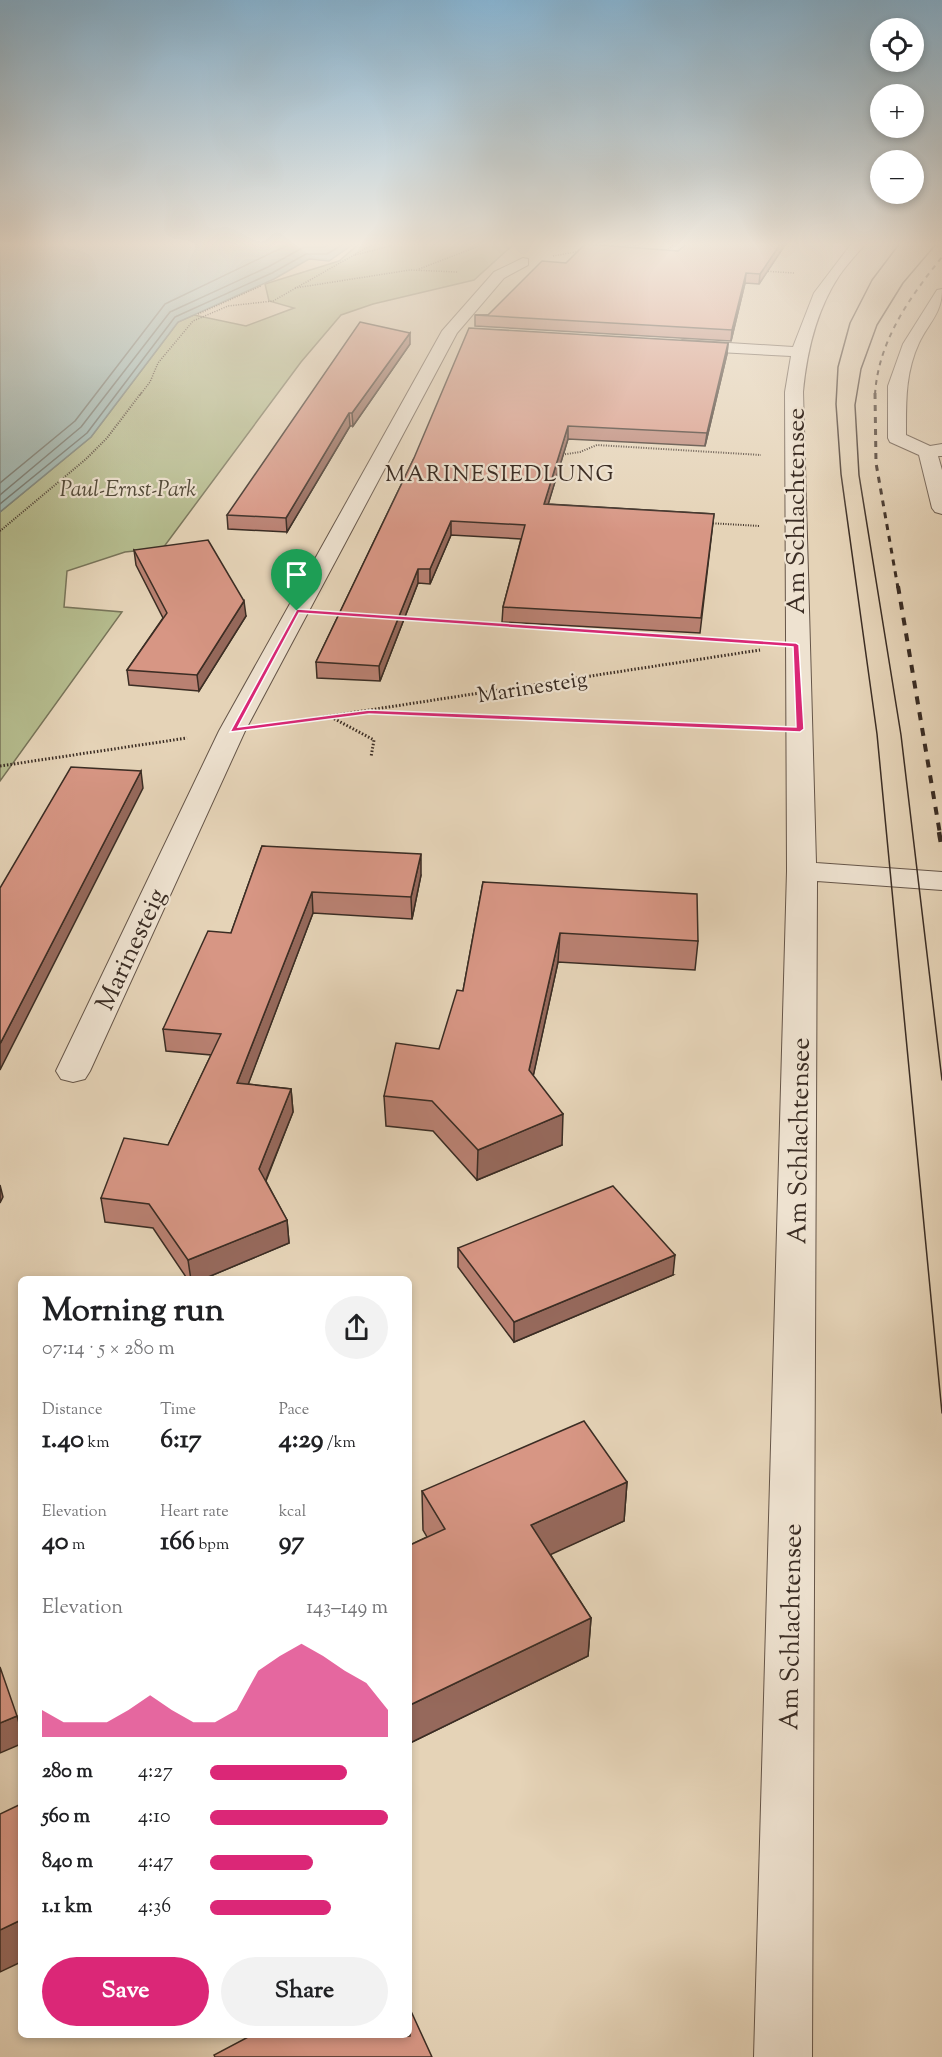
<!DOCTYPE html>
<html lang="en">
<head>
<meta charset="utf-8">
<style>
	body { margin:0; font-family:"Sorts Mill Goudy",serif; background:#f2f2f2; color:#202124; height:100vh; display:flex; flex-direction:column; font-size:22px; white-space:nowrap }
	* { box-sizing:border-box; margin:0 }
	p { font-size:20px; color:#757577 }
	.icon { flex:none; width:33px; height:33px; fill:none; stroke:currentColor; stroke-width:2; stroke-linecap:round; stroke-linejoin:round }
	.map { position:relative; flex:1; overflow:hidden }
	.details { position:absolute; left:18px; top:1276px; width:394px; height:762px; display:flex; flex-direction:column; background:#fff; border-radius:9px; box-shadow:0 3px 9px #0003 }
	.details>* { flex:none }
	.controls { position:absolute; left:870px; top:18px; display:grid; gap:12px }
	.controls a { display:grid; place-items:center; width:54px; height:54px; border-radius:50%; background:#fff; box-shadow:0 3px 9px #0003; font-size:30px }
	.pin { position:absolute; display:grid; place-items:center; width:51px; height:51px; color:#fff; margin:-62px -26px; border-radius:50% 50% 50% 0; rotate:-45deg; box-shadow:0 0 6px #0007 }
	.pin .icon { rotate:45deg }
	.round { display:grid; place-items:center; flex:none; width:63px; height:63px; border-radius:32px; background:#f2f2f2 }
	.headline { display:flex; align-items:center; justify-content:space-between; height:102px; padding:0 24px }
	h1 { font-size:33px; font-weight:800; line-height:45px }
	.stats { display:grid; grid-template-columns:repeat(3,1fr); gap:9px; height:102px; padding:6px 24px }
	.stats div { display:grid; align-content:center }
	.stats b { font-size:26px; font-weight:800 }
	.stats small { font-size:16px; font-weight:400 }
	.stats p { font-size:16px }
	.chart { height:168px; padding:12px 24px }
	.chart p { display:flex; justify-content:space-between }
	.chart svg { width:100%; height:108px; margin-top:6px; fill:#db2777; opacity:.7 }
	.action { display:flex; gap:12px; margin-top:auto; padding:12px 24px }
	.action a { flex:1; height:69px; border-radius:36px; background:#db2777; color:#fff; font-size:24px; font-weight:800; line-height:69px; text-align:center }
	.action a+a { background:#f2f2f2; color:#202124 }
	ul { padding:0 24px; list-style:none; font-size:20px }
	li { display:grid; grid-template-columns:96px 72px 1fr; align-items:center; height:45px }
	li i { height:15px; border-radius:8px; background:#db2777 }
	.map>svg:first-child { display:block }
	.green { fill:#b5bc8e; stroke:#787459; stroke-width:1.5 }
	.water { fill:#97b7b5; stroke:#72807b; stroke-width:1.5 }
	.lines { fill:none; stroke-linecap:round; stroke-linejoin:round }
	.shore { stroke:#69726c; stroke-width:1.5 }
	.minor-casing { stroke:#665649; stroke-width:2 }
	.path-far2 { stroke:#3b2d24; stroke-width:1.5; stroke-dasharray:1 1.5; stroke-linecap:butt }
	.path-far1 { stroke:#3b2d24; stroke-width:2; stroke-dasharray:1 1.5; stroke-linecap:butt }
	.path { stroke:#3b2d24; stroke-width:3; stroke-dasharray:1.5 2; stroke-linecap:butt }
	.minor { fill:#eee2d0; fill-rule:evenodd }
	.tram { stroke:#3b2d24; stroke-width:1.5 }
	.rail-far3 { stroke:#3b2d24; stroke-width:2; stroke-dasharray:5 5; stroke-linecap:butt }
	.rail-far2 { stroke:#3b2d24; stroke-width:3; stroke-dasharray:6 6; stroke-linecap:butt }
	.rail-far1 { stroke:#3b2d24; stroke-width:4; stroke-dasharray:8 8; stroke-linecap:butt }
	.rail { stroke:#3b2d24; stroke-width:4.5; stroke-dasharray:10 10; stroke-linecap:butt }
	.wall { fill:#b98172; stroke:#3b2d24; stroke-width:1.5 }
	.shaded-wall { fill:#96695c; stroke:#3b2d24; stroke-width:1.5 }
	.building { fill:#d79684; stroke:#3b2d24; stroke-width:1.5 }
	.route { fill:#db2777; stroke:#fff; stroke-width:1.5; fill-rule:evenodd }
	.labels { text-anchor:middle; stroke-width:4.5; stroke-linejoin:round; paint-order:stroke }
	.far-neighbourhood-label { font-size:22px; letter-spacing:1.5px; fill:#3b2d24; stroke:#eee2d0 }
	.far-park-label { font-size:22px; font-style:italic; fill:#534a39; stroke:#eee2d0 }
	.far-street-label { font-size:22px; fill:#3b2d24; stroke:#eee2d0 }
	.street-label { font-size:26px; fill:#3b2d24; stroke:#eee2d0 }
</style>
</head>
<body>
<div class="map">
<svg width="942" height="2057" viewBox="0 0 942 2057">
	<rect width="100%" height="100%" fill="#e5d3b7"/>
	<filter id="stains"><feTurbulence type="fractalNoise" baseFrequency=".00333" numOctaves="4"/><feColorMatrix values="0 0 0 0 .2 0 0 0 0 .09 0 0 0 0 .02 0 0 0 .5 -.17"/></filter>
	<radialGradient id="worn" r=".72"><stop offset=".6" stop-color="#630" stop-opacity="0"/><stop offset="1" stop-color="#630" stop-opacity=".3"/></radialGradient>
	<polygon class="green" points="360,243 515,243 474,280 373,304 341,315 301,362 163,548 125,552 67,571 64,607 122,612 0,781 0,512 91,437 178,322 194,315 246,326 294,308 269,301 265,284 339,261"/>
	<polygon class="water" points="0,243 355,243 329,261 309,259 274,279 178,322 91,437 0,512"/>
	<g class="lines">
		<g class="shore">
			<polyline points="0,483 75,421 165,304 292,243"/>
			<polyline points="0,495 81,427 170,312 268,267 304,247 325,247 331,243"/>
			<polyline points="0,504 87,433 175,317 272,273 306,254 327,254 345,243"/>
		</g>
		<defs>
			<g id="minor">
				<path d="M852 243H866C857 254 847 264 839 276 816 311 807 351 803 392L816 863 942 872V890L817 881 812 2057H754L787 871 785 392 791 356 682 350 674 345 682 340 793 347 814 293Z"/>
				<polygon points="523,258 528,259 528,265 504,278 457,333 245,731 90,1071 85,1079 73,1082 61,1079 56,1071 219,731 442,331 494,272"/>
				<path d="M942 289C942 314 929 322 919 343 905 373 906 403 906 435L930 446 942 444V456H938L942 470V514L935 512 932 508 919 455 890 442 888 438V386L903 344 937 290Z"/>
			</g>
		</defs>
		<use href="#minor" class="minor-casing"/>
		<g class="path-far2">
			<polyline points="615,247 654,243"/>
			<polyline points="664,252 676,243"/>
			<polyline points="355,255 402,243"/>
			<polyline points="553,256 581,251"/>
			<polyline points="419,269 487,243"/>
			<polyline points="763,271 794,273"/>
			<polyline points="295,288 410,270 457,272"/>
			<polyline points="198,314 261,286"/>
			<polyline points="140,395 150,382 158,363 193,321 228,306 273,301 375,243"/>
		</g>
		<g class="path-far1">
			<polyline points="560,455 580,452 597,445 761,455"/>
			<polyline points="708,523 760,526"/>
			<polyline points="0,531 86,459 107,438 141,393"/>
		</g>
		<g class="path">
			<polyline points="402,618 759,642"/>
			<polyline points="379,712 761,728"/>
			<polyline points="331,717 374,740 371,757"/>
			<polyline points="278,724 760,650"/>
			<polyline points="0,766 187,738"/>
		</g>
		<use href="#minor" class="minor"/>
		<g class="tram">
			<polyline points="900,243 872,280 850,323 838,367 836,404 841,474 877,734 942,1413"/>
			<polyline points="937,243 903,283 877,325 861,369 855,405 859,475 901,735 942,1080"/>
		</g>
		<path class="rail-far3" d="M875 395C878 341 910 297 942 257"/>
		<polyline class="rail-far2" points="875,393 876,463 898,588"/>
		<polyline class="rail-far1" points="898,586 940,834"/>
		<polyline class="rail" points="939,832 942,849"/>
	</g>
	<g class="wall">
		<polygon points="785,245 759,284 745,283 731,341 475,326 475,315 488,315 566,263 678,251"/>
		<polygon points="728,343 727,354 705,446 568,439 548,504 714,514 700,633 502,622 503,607 521,539 451,535 430,584 418,583 380,681 317,678 316,662 414,458"/>
		<polygon points="410,344 353,426 350,426 287,532 228,529 227,515"/>
		<polygon points="134,550 246,616 199,691 129,685 127,670 163,618 136,565"/>
		<polygon points="262,846 421,875 412,919 313,913 248,1084 291,1089 293,1112 266,1181 287,1220 289,1243 201,1280 188,1280 153,1228 105,1222 101,1198 168,1145 211,1055 166,1051 163,1029 231,933"/>
		<polygon points="483,882 698,941 695,970 558,962 533,1076 562,1145 477,1180 433,1131 386,1126 384,1096 439,1049 463,991"/>
		<polygon points="458,1248 673,1275 514,1342 458,1267"/>
		<polygon points="627,1482 624,1521 550,1554 591,1618 588,1656 410,1743 410,1545 427,1537 423,1530 422,1491"/>
	</g>
	<g class="shaded-wall">
		<polygon points="781,243 785,243 785,245 759,284 760,274"/>
		<polygon points="746,273 745,283 731,341 732,330"/>
		<polygon points="410,333 410,344 353,426 352,413"/>
		<polygon points="728,343 727,354 705,446 707,433"/>
		<polygon points="349,413 350,426 287,532 286,518"/>
		<polygon points="568,426 568,439 544,518 544,504"/>
		<polygon points="451,521 451,535 430,584 430,569"/>
		<polygon points="418,569 418,583 380,681 379,666"/>
		<polygon points="244,601 246,616 199,691 197,675"/>
		<polygon points="141,771 143,788 0,1070 0,1044"/>
		<polygon points="421,854 421,875 412,919 411,897"/>
		<polygon points="312,892 313,913 240,1106 237,1083"/>
		<polygon points="560,933 558,962 528,1100 529,1070"/>
		<polygon points="291,1089 293,1112 261,1192 259,1169"/>
		<polygon points="563,1114 562,1145 477,1180 478,1150"/>
		<polygon points="0,1185 3,1197 0,1203"/>
		<polygon points="287,1220 289,1243 201,1280 191,1280 188,1260"/>
		<polygon points="675,1255 673,1275 514,1342 514,1322"/>
		<polygon points="627,1482 624,1521 530,1564 531,1525"/>
		<polygon points="591,1618 588,1656 410,1743 410,1705"/>
		<polygon points="17,1716 21,1730 21,1744 0,1753 0,1723"/>
		<polygon points="21,1920 21,1962 0,1972 0,1930"/>
	</g>
	<g class="building">
		<polygon points="688,243 781,243 760,274 746,273 732,330 475,315 488,315 542,261 566,263 585,244 678,251"/>
		<polygon points="360,322 410,333 352,413 349,413 286,518 227,515"/>
		<polygon points="469,328 728,343 707,433 568,426 544,504 714,514 701,618 503,607 525,525 451,521 430,569 418,569 379,666 316,662 414,458"/>
		<polygon points="208,540 244,601 197,675 127,670 167,613 134,550"/>
		<polygon points="71,767 141,771 0,1044 0,888"/>
		<polygon points="262,846 421,854 411,897 312,892 237,1083 291,1089 259,1169 287,1220 188,1260 149,1204 101,1198 124,1138 168,1145 221,1034 163,1029 208,931 231,933"/>
		<polygon points="483,882 697,894 698,941 560,933 529,1070 563,1114 478,1150 432,1101 384,1096 396,1043 439,1049 457,990 463,991"/>
		<polygon points="613,1186 675,1255 514,1322 458,1248"/>
		<polygon points="584,1421 627,1482 531,1525 591,1618 410,1705 410,1545 445,1529 422,1491"/>
		<polygon points="0,1667 17,1716 0,1723"/>
		<polygon points="21,1804 21,1920 0,1930 0,1814"/>
		<polygon points="410,2009 432,2057 215,2057 214,2055 250,2036 410,2036"/>
	</g>
	<linearGradient id="sky" x2="0" y2="1"><stop stop-color="#87b5d4"/><stop offset="0.46" stop-color="#f3ebdf"/><stop offset="1" stop-color="#f3ebdf" stop-opacity="0"/></linearGradient>
	<rect width="942" height="531" fill="url(#sky)"/>
	<path class="route" d="M297 609 796 643 799 645 804 729 800 732 369 714 230 732ZM299 613 793 647 796 727 369 710 238 727Z"/>
	<g class="labels">
		<g class="far-neighbourhood-label">
			<text x="500" y="481">MARINESIEDLUNG</text>
		</g>
		<g class="far-park-label">
			<text x="128" y="496">Paul-Ernst-Park</text>
		</g>
		<g class="far-street-label">
			<text transform="translate(532 686) rotate(-9)" y="8">Marinesteig</text>
		</g>
		<g class="street-label">
			<text transform="translate(795 511) rotate(-90)" y="9">Am Schlachtensee</text>
			<text transform="translate(130 949) rotate(-65)" y="9">Marinesteig</text>
			<text transform="translate(798 1141) rotate(-89)" y="9">Am Schlachtensee</text>
			<text transform="translate(790 1627) rotate(-89)" y="9">Am Schlachtensee</text>
		</g>
	</g>
	<rect width="100%" height="100%" filter="url(#stains)"/>
	<rect width="100%" height="100%" fill="url(#worn)"/>
</svg>
<div class="controls">
<a><svg class="icon" aria-label="locate" viewBox="0 0 24 24"><circle cx="12" cy="12" r="6"/><path d="M12 2v4M12 18v4M2 12h4M18 12h4"/></svg></a>
<a>+</a>
<a>−</a>
</div>
<div class="pin" style="left:297px;top:611px;background:#1e9e55"><svg class="icon" aria-label="arrive" viewBox="0 0 24 24"><path d="M6 21V4h12l-3 4 3 4H6"/></svg></div>
<section class="details">
<div class="headline"><div><h1>Morning run</h1><p>07:14 · 5 × 280 m</p></div><a class="round"><svg class="icon" aria-label="share" viewBox="0 0 24 24"><path d="M12 15V3M7 8l5-5 5 5M5 13v7h14v-7"/></svg></a></div>
<div class="stats">
<div><p>Distance</p><b>1.40<small> km</small></b></div>
<div><p>Time</p><b>6:17</b></div>
<div><p>Pace</p><b>4:29<small> /km</small></b></div>
</div>
<div class="stats">
<div><p>Elevation</p><b>40<small> m</small></b></div>
<div><p>Heart rate</p><b>166<small> bpm</small></b></div>
<div><p>kcal</p><b>97</b></div>
</div>
<div class="chart"><p><span>Elevation</span>143–149 m</p>
<svg viewBox="0 0 160 44" preserveAspectRatio="none"><path d="M0 44V33L10 38L20 38L30 38L40 33L50 27L60 33L70 38L80 38L90 33L100 17L110 11L120 6L130 11L140 17L150 22L160 33V44z"/></svg>
</div>
<ul>
<li><b>280 m</b>4:27<i style="width:77%"></i></li>
<li><b>560 m</b>4:10<i style="width:100%"></i></li>
<li><b>840 m</b>4:47<i style="width:58%"></i></li>
<li><b>1.1 km</b>4:36<i style="width:68%"></i></li>
</ul>
<div class="action"><a>Save</a><a>Share</a></div>
</section>
</div>
</body>
</html>
